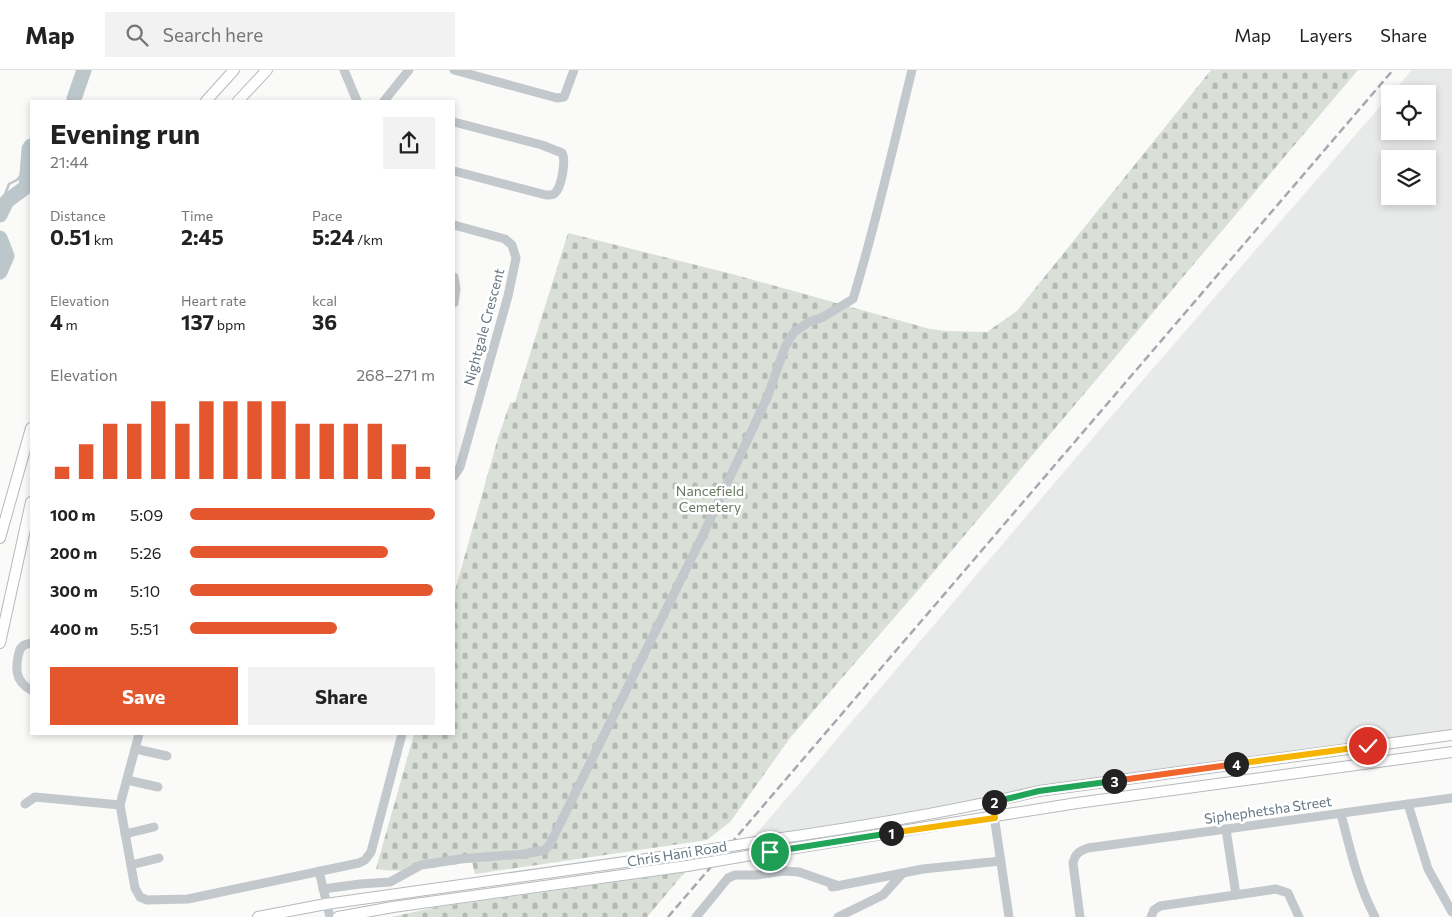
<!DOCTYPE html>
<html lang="en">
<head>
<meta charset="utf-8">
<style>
	body { margin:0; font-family:Commissioner,sans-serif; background:#f2f2f2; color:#222; height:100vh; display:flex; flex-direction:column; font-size:19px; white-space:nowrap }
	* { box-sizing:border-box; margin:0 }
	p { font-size:16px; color:#767676 }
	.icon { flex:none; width:28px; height:28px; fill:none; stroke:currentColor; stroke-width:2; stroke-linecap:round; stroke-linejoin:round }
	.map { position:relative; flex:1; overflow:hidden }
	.sheet { position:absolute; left:30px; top:30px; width:425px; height:635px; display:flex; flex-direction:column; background:#fff; border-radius:0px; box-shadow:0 2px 8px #0003 }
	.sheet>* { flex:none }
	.tools { position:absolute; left:1381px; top:15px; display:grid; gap:10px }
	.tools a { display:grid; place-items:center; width:55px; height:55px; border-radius:0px; background:#fff; box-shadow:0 2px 8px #0003; font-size:25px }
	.pin { position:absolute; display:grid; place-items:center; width:42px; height:42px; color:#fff; margin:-21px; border:2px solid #fff; border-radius:50%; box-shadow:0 1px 5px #0007 }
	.km { position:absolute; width:25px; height:25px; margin:-12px; border-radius:50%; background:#222; color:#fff; font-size:14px; line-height:25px; text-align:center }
	.round { display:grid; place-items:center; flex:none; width:52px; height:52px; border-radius:0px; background:#f2f2f2 }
	.overview { display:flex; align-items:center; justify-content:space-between; height:85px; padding:0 20px }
	h1 { font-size:28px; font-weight:700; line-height:38px }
	.stats { display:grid; grid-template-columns:repeat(3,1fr); gap:8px; height:85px; padding:5px 20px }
	.stats div { display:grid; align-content:center }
	.stats b { font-size:21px; font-weight:700 }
	.stats small { font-size:14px; font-weight:400 }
	.stats p { font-size:14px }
	.chart { height:140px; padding:10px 20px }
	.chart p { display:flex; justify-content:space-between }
	.chart svg { width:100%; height:90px; margin-top:5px; stroke:#e4572e; stroke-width:6 }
	.action { display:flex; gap:10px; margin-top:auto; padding:10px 20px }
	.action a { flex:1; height:58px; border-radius:0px; background:#e4572e; color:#fff; font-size:20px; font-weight:700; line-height:58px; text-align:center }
	.action a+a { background:#f2f2f2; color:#222 }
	ul { padding:0 20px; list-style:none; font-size:16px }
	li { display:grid; grid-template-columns:80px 60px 1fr; align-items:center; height:38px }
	li i { height:12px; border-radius:6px; background:#e4572e }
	header { display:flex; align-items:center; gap:30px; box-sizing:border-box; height:70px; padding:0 25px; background:#fff; border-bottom:1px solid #e0e0e0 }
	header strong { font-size:24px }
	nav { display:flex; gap:28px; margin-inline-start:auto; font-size:18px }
	.search { width:350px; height:45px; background:#f2f2f2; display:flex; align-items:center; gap:12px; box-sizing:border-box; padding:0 18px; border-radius:0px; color:#767676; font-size:19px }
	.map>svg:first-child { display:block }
	.built { fill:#e8e9e9; fill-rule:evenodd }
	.cemetery { fill:url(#cemetery-stones) }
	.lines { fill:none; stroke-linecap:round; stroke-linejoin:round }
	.stream { stroke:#bbc7cb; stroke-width:2.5 }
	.river { stroke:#bbc7cb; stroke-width:15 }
	.major-casing { stroke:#b5babe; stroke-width:12 }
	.minor { stroke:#c3c8cc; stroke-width:9 }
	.major { stroke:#fff; stroke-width:10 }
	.rail { stroke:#a2aab0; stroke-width:2.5; stroke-dasharray:8 4; stroke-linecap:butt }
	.major-bridge-casing { stroke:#b5babe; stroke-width:12; stroke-linecap:butt }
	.major-bridge { stroke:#fff; stroke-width:10 }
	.split-1-casing { stroke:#fff; stroke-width:10 }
	.split-2-casing { stroke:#fff; stroke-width:10 }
	.split-3-casing { stroke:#fff; stroke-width:10 }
	.split-4-casing { stroke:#fff; stroke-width:10 }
	.split-5-casing { stroke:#fff; stroke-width:10 }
	.split-1 { stroke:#22a559; stroke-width:6 }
	.split-2 { stroke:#f5b400; stroke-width:6 }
	.split-3 { stroke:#22a559; stroke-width:6 }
	.split-4 { stroke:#f0652b; stroke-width:6 }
	.split-5 { stroke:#f5b400; stroke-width:6 }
	.labels { text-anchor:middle; stroke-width:5; stroke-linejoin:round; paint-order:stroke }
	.street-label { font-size:14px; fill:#657683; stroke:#fff }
	.park-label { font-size:14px; fill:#687a64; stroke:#fff }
</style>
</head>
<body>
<header>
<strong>Map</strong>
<div class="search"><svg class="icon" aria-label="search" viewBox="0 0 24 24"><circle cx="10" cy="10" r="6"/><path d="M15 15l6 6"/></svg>Search here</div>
<nav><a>Map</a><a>Layers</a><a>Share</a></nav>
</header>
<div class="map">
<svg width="1452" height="847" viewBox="0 0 1452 847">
	<defs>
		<pattern id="cemetery-stones" width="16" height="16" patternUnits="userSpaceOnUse" patternTransform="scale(1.25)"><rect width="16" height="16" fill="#dadfd7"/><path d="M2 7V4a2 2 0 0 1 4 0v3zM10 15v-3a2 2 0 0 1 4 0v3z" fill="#b4b9b4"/></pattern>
	</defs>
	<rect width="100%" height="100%" fill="#fafaf8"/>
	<path class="built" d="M1412 0H1452V663L998 726 752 769 1097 363 1390 25V61H1428V24H1391ZM1390 89H1428V126H1390Z"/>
	<g class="cemetery">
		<path d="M1211 0H1358L926 511 790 668 730 752 707 770 475 804 472 792C440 796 407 804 376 799L414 664H454V524L498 368 510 333 515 332 568 163 732 204 930 259 946 261 987 262 1017 241Z"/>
		<polygon points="685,802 647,847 391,847 437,837"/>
	</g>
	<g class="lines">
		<polyline class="stream" points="6,134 5,124 9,114 17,110 28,96"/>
		<g class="river">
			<polyline points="74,31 74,29 84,0"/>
			<polyline points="0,145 7,131 26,117 29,79 31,76"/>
			<polyline points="0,168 7,186 0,202"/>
		</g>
		<defs>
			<g id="major">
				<polyline points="206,31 234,0"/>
				<polyline points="238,31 267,0"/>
				<polyline points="0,468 31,358"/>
				<polyline points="0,573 31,432"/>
				<path d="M768 770C859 757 950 742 1039 721L1452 665"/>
				<polyline points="770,782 1077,733 1452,682"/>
				<polyline points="258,847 326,834 689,783"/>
				<polyline points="338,847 393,837 687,796"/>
			</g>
		</defs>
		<use href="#major" class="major-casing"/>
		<g class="minor">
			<polyline points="344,0 357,31"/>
			<polyline points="454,0 557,28 564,27 574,0"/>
			<polyline points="384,31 409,0"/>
			<path d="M454 52 542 75 562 83C566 90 562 118 554 124 552 125 549 125 546 125L454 101"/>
			<polyline points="454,155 505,169 512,175 516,188 508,226 460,397 454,406"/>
			<polyline points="454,207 456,219 454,233"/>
			<path d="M31 573 24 575 20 579C15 596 14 611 31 620"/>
			<polyline points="139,664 120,735 135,818 140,827 147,830 188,829 359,793 365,790 371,782 402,664"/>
			<polyline points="136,679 167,686"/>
			<polyline points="127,710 158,717"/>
			<polyline points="992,732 1009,847"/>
			<polyline points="25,734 35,727 120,735"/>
			<polyline points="1408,734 1428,799 1452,842"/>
			<path d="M1341 744C1350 779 1358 815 1375 847"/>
			<polyline points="1226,759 1236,825"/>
			<polyline points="125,764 154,757"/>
			<polyline points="131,795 159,788"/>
			<polyline points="319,801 330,847"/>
			<polyline points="832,817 923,799 1001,791"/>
			<path d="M323 819 360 814 390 812 421 795 460 789 524 784 545 780 550 774 701 469 767 328 785 277 794 262 809 252 823 247 853 229C876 154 893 77 912 0"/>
			<polyline points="696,847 728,808 735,805 757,805 784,801 799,802 839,816"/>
			<polyline points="838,847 883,825 902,804"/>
			<path d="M1080 847 1073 793C1075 784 1079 781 1088 778L1452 728"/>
			<polyline points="1151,847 1154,840 1160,836 1276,819 1288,823 1299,847"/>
		</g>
		<use href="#major" class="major"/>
		<polyline class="rail" points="668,847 1393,0"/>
		<defs>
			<g id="major-bridge">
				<polyline points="689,783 768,770"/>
				<polyline points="687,796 770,782"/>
			</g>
		</defs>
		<use href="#major-bridge" class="major-bridge-casing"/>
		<use href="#major-bridge" class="major-bridge"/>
	</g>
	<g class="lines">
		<defs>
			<polyline id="split-1" points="770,782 891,763"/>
			<polyline id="split-2" points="891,763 995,748 992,732 994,732"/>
			<polyline id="split-3" points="994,732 1039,721 1114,711"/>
			<polyline id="split-4" points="1114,711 1236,694"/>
			<polyline id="split-5" points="1236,694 1368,676"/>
		</defs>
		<use href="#split-1" class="split-1-casing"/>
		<use href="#split-2" class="split-2-casing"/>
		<use href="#split-3" class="split-3-casing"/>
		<use href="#split-4" class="split-4-casing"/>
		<use href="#split-5" class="split-5-casing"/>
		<use href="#split-1" class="split-1"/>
		<use href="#split-2" class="split-2"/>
		<use href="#split-3" class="split-3"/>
		<use href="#split-4" class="split-4"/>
		<use href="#split-5" class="split-5"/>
	</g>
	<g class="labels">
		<g class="street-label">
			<text transform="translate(484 257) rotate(-75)" y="5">Nightgale Crescent</text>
			<text transform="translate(1268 740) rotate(-8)" y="5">Siphephetsha Street</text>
			<text transform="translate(677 784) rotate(-9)" y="5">Chris Hani Road</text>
		</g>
		<g class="park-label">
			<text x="710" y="426">Nancefield<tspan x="710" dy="16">Cemetery</tspan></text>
		</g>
	</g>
</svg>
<div class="tools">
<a><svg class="icon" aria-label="locate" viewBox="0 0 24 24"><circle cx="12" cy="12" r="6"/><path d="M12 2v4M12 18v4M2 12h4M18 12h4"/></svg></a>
<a><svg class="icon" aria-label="layers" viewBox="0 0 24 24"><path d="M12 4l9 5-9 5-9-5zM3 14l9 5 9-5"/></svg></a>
</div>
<div class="pin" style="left:770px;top:782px;background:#1e9e55"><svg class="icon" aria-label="arrive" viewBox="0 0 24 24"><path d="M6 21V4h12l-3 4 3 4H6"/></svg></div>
<div class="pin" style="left:1368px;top:676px;background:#d93025"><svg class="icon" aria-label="check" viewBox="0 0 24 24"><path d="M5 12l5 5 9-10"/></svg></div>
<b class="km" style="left:891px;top:763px">1</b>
<b class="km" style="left:994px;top:732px">2</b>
<b class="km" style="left:1114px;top:711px">3</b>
<b class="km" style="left:1236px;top:694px">4</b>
<section class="sheet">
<div class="overview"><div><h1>Evening run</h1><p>21:44</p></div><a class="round"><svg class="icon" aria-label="share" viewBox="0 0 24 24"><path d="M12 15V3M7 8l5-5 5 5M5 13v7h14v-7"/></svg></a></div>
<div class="stats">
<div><p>Distance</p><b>0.51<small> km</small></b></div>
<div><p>Time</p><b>2:45</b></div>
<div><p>Pace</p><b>5:24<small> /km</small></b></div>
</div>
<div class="stats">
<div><p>Elevation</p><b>4<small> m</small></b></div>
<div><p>Heart rate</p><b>137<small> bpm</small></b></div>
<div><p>kcal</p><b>36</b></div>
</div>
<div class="chart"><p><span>Elevation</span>268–271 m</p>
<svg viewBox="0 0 160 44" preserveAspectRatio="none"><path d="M5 44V38M15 44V27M25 44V17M35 44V17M45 44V6M55 44V17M65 44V6M75 44V6M85 44V6M95 44V6M105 44V17M115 44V17M125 44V17M135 44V17M145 44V27M155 44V38"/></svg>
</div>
<ul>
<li><b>100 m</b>5:09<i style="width:100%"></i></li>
<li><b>200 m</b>5:26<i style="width:81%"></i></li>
<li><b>300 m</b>5:10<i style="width:99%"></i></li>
<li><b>400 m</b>5:51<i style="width:60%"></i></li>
</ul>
<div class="action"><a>Save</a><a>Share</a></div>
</section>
</div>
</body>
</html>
